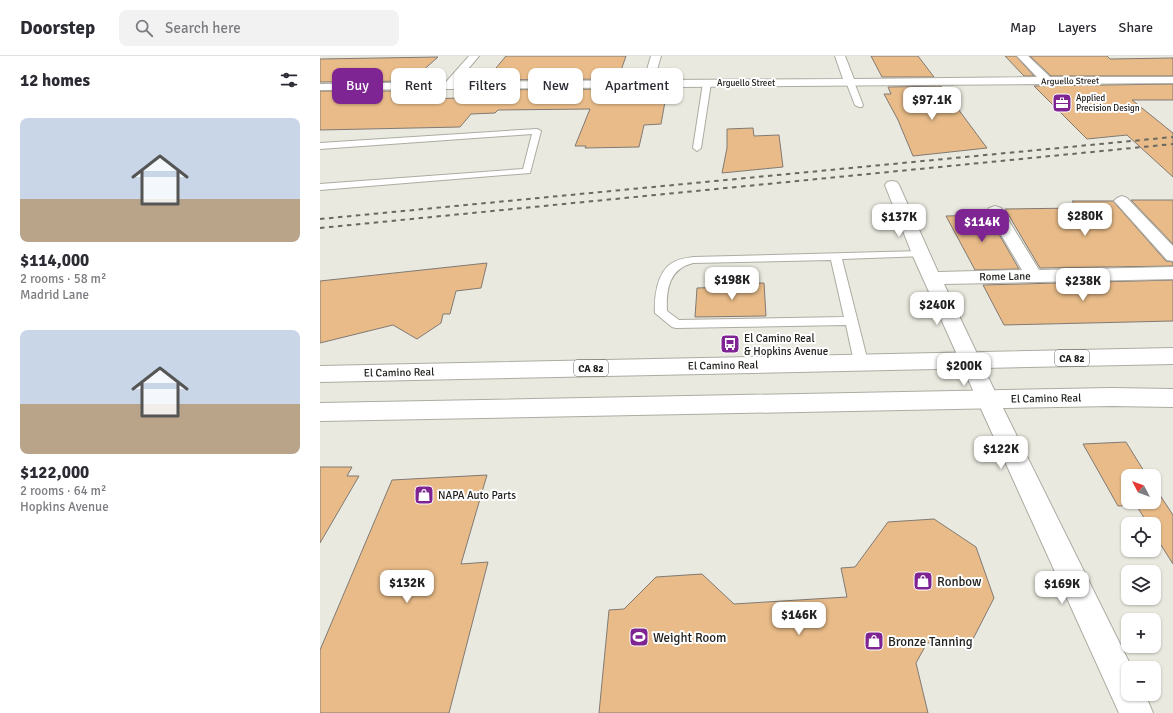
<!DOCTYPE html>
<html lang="en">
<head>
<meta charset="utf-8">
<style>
	body { margin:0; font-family:Signika,sans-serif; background:#f2f2f3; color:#2b2b33; height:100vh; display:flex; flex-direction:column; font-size:15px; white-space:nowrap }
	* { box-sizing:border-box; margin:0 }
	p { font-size:13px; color:#7c7c81 }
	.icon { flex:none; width:22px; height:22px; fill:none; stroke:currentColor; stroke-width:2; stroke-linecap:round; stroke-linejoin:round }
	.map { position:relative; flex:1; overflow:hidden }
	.details { display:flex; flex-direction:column; background:#fff; width:320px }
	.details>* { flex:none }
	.guide { position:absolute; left:12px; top:12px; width:380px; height:36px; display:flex; gap:8px }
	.needle { width:26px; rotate:311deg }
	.buttons { position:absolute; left:801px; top:413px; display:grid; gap:8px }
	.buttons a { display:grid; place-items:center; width:40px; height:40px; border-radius:8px; background:#fff; box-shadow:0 1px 3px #0004; font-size:20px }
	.price { position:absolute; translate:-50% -34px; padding:0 9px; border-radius:8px; background:#fff; color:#222; font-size:13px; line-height:26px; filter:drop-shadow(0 1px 2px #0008) }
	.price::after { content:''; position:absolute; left:50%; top:24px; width:12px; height:9px; margin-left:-6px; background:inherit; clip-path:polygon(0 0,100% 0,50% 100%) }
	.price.active { background:#7e2593; color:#fff }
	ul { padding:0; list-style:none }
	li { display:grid; align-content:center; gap:8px; height:212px; padding:0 20px }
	li span { display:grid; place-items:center; height:124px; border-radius:8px; color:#555 }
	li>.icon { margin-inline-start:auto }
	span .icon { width:72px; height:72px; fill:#fffc; stroke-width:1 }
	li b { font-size:17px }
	h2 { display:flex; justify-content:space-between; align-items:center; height:48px; padding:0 20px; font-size:17px }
	.pill { padding:0 14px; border-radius:8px; background:#fff; box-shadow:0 1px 3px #0004; font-size:14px; line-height:36px }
	.pill.active { background:#7e2593; color:#fff }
	header { display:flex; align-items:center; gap:24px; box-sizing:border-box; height:56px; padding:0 20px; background:#fff; border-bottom:1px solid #e1e1e2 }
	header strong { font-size:19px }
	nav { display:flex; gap:22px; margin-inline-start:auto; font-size:14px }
	.search { width:280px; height:36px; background:#f2f2f3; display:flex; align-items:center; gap:10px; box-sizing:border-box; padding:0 14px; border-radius:8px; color:#7c7c81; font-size:15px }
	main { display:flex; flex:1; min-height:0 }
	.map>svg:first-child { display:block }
	.building { fill:#e8bb88; stroke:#817a74 }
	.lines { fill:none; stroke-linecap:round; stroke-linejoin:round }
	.service-casing { stroke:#adaba2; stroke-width:2 }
	.minor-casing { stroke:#adaba2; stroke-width:2 }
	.tertiary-casing { stroke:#adaba2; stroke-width:2 }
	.primary-casing { stroke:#adaba2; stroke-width:2 }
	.service { fill:#fff; fill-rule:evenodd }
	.minor { fill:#fff; fill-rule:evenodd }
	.tertiary { fill:#fff; fill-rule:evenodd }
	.primary { fill:#fff; fill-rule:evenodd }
	.rail { stroke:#696862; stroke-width:2; stroke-dasharray:4.5 4.5; stroke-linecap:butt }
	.labels { text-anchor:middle; stroke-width:4; stroke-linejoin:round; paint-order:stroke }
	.far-street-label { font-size:9px; fill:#22211e; stroke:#fff }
	.far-poi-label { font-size:9px; fill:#22211e; stroke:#fff; text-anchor:start }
	.shield { fill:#fff; stroke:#646462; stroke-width:1 }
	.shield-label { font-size:10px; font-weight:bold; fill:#22211e }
	.street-label { font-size:11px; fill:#22211e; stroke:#fff }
	.poi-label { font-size:11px; fill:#22211e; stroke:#fff; text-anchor:start }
	.near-poi-label { font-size:13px; fill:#22211e; stroke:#fff; text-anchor:start }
</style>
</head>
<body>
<header>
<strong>Doorstep</strong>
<div class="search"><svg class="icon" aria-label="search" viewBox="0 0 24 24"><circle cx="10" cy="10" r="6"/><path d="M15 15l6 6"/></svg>Search here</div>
<nav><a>Map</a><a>Layers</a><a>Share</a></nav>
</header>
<main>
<section class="details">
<h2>12 homes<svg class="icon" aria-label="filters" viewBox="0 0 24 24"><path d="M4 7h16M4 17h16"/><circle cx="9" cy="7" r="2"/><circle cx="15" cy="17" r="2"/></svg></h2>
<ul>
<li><span style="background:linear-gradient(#c9d6e8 65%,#b9a48a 0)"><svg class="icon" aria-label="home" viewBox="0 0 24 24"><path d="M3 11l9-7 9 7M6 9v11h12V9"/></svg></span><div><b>$114,000</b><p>2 rooms · 58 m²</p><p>Madrid Lane</p></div></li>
<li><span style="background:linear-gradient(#c9d6e8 60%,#b9a48a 0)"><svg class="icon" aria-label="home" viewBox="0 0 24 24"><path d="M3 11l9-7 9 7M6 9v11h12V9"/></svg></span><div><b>$122,000</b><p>2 rooms · 64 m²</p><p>Hopkins Avenue</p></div></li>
</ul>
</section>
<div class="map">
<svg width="853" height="657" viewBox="0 0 853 657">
	<rect width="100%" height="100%" fill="#eae9df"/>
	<path class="building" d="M 186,0 L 306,0 L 298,23 L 166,24 Z
		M 551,0 L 598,0 L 614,21 L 562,21 Z
		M 685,0 L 696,0 L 714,20 L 704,20 Z
		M 710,0 L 787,0 L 790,3 L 853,2 L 853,20 L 731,20 Z
		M 118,1 L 91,25 L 0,26 L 0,3 Z
		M 853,28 L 853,44 L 812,44 L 853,77 L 853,121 L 807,79 L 767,83 L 714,30 Z
		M 621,30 L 667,92 L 593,100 L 578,64 L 564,38 L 571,38 L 568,31 Z
		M 294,33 L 292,40 L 346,40 L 341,68 L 324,69 L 319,91 L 265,92 L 266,90 L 255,90 L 270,53 L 178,54 L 175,57 L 151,58 L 140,71 L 0,74 L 0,35 L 80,35 L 71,43 L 152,42 L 158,34 Z
		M 433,72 L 434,80 L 459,79 L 463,111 L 402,117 L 407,92 L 407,73 Z
		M 811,144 L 853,144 L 853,188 Z
		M 752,145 L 793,145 L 846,205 L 853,206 L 853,210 L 720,212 L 685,153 L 758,152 Z
		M 668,159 L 699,213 L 655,214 L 626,160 Z
		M 167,207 L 161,232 L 136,235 L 130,258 L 123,258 L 121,267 L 97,283 L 73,269 L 0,287 L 0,225 Z
		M 853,224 L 853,265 L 684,269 L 663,229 Z
		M 444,227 L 446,260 L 375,261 L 377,232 L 407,231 L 407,228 Z
		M 806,386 L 827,420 L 808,420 L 808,446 L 834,446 L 834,430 L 853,459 L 853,508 L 834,478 L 834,468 L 828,468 L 816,449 L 798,450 L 763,388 Z
		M 0,411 L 32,411 L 27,420 L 39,420 L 0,487 Z
		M 167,419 L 141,508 L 168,506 L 129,657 L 0,657 L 0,594 L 72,424 Z
		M 614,463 L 656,491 L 674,542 L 653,583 L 607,587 L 596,607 L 608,657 L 279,657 L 289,554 L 304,553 L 336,521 L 382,518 L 414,548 L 527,541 L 521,512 L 535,511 L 568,466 Z"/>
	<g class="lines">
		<defs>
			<path id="service" d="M 530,24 L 534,26 L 543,49 L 542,51 L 539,51 L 535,49 L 526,26 Z
				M 387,25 L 391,27 L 381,92 L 377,95 L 373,92 L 383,27 Z
				M 217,73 L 221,75 L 210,117 L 0,134 L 0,128 L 203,113 L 212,78 L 0,93 L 0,87 Z
				M 601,195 L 605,196 L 606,198 L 605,200 L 522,203 L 548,306 L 546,310 L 541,311 L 536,310 L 534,306 L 526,269 L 356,272 L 352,271 L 335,257 C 334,242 337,216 352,207 C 358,203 366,202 373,201 ZM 511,204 L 524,261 L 359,264 L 347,255 C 346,233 349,213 373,207 Z"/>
			<path id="minor" d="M 149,0 L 159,0 L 137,26 L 324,24 L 331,0 L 341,0 L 334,24 L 523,23 L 515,0 L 525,0 L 534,23 L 717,21 L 697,0 L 708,0 L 730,21 L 853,21 L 853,27 L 732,28 L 728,29 L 724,28 L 0,34 L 0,28 L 126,26 Z
				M 572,125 L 577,126 L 579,129 L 618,216 L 702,214 L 667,155 L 669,152 L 675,150 L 681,152 L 719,214 L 853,211 L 853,223 L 624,228 L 679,344 L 676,350 L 668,353 L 660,350 L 592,198 L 565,129 L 567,126 Z
				M 802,140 L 807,142 L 853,190 L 853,205 L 847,204 L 797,148 L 794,145 L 797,142 Z"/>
			<path id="tertiary" d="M 668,335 L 676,338 L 679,344 L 812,612 L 808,612 L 808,638 L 825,638 L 833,657 L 799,657 L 657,344 L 660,338 Z"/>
			<path id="primary" d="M 853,292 L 853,308 L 0,326 L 0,310 Z
				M 792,332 L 853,333 L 853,351 L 792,350 L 0,365 L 0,347 Z"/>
		</defs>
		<use href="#service" class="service-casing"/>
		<use href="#minor" class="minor-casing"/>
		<use href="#tertiary" class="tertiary-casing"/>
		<use href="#primary" class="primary-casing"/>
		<use href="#service" class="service"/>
		<use href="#minor" class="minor"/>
		<use href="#tertiary" class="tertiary"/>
		<use href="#primary" class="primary"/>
		<path class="rail" d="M 0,163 L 853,81
			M 0,172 L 853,88"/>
	</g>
	<defs>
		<symbol id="office-square" viewBox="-11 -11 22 22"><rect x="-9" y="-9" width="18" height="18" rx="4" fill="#7e2593" stroke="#fff"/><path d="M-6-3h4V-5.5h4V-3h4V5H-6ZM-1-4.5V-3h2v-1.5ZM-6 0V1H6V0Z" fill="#fff"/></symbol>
		<symbol id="bus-square" viewBox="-11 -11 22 22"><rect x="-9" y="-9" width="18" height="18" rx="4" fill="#7e2593" stroke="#fff"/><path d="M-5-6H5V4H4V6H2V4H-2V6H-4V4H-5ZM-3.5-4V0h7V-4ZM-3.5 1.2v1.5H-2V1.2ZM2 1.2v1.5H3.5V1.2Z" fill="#fff"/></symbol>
		<symbol id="shop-square" viewBox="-11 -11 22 22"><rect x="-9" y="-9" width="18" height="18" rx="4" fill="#7e2593" stroke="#fff"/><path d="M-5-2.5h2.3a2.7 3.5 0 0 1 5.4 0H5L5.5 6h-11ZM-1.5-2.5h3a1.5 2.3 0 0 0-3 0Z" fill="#fff"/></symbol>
		<symbol id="stadium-square" viewBox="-11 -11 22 22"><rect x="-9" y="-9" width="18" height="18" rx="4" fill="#7e2593" stroke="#fff"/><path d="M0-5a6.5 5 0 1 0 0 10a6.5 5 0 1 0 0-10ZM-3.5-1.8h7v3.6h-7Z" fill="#fff"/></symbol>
	</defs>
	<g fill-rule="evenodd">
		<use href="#office-square" x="731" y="36" width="22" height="22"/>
		<use href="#bus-square" x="399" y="277" width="22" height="22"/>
		<use href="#shop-square" x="93" y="428" width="22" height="22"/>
		<use href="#shop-square" x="592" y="514" width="22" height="22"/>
		<use href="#stadium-square" x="308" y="570" width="22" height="22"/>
		<use href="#shop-square" x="543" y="574" width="22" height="22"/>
	</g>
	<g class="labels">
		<g class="far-street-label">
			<text transform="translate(750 25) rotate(-1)" y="3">Arguello Street</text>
			<text x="426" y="30">Arguello Street</text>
		</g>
		<g class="far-poi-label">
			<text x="756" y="45">Applied<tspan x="756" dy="10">Precision Design</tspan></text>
		</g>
		<g class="shield">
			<rect x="735" y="294" width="34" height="16" rx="3"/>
			<rect x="254" y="304" width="34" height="16" rx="3"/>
		</g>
		<g class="shield-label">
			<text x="752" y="306">CA 82</text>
			<text x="271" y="316">CA 82</text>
		</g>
		<g class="street-label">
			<text transform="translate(685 220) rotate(-1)" y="4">Rome Lane</text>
			<text transform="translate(403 309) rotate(-1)" y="4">El Camino Real</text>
			<text transform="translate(79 316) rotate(-1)" y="4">El Camino Real</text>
			<text transform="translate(726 342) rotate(-1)" y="4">El Camino Real</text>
		</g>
		<g class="poi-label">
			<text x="424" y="286">El Camino Real<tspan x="424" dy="13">&amp; Hopkins Avenue</tspan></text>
			<text x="118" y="443">NAPA Auto Parts</text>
		</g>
		<g class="near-poi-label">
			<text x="617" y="530">Ronbow</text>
			<text x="333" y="586">Weight Room</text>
			<text x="568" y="590">Bronze Tanning</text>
		</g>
	</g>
</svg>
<div class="buttons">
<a><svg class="needle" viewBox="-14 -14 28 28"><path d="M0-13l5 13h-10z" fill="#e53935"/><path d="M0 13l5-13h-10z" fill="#7c7c81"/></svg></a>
<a><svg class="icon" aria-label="locate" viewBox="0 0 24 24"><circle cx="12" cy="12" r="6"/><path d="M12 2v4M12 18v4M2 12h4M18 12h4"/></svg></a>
<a><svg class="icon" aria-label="layers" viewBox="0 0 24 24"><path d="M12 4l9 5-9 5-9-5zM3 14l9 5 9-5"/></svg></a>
<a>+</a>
<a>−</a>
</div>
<b class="price" style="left:612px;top:65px">$97.1K</b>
<b class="price" style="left:765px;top:181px">$280K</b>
<b class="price" style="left:579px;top:182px">$137K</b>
<b class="price active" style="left:662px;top:187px">$114K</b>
<b class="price" style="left:412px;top:245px">$198K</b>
<b class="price" style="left:763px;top:246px">$238K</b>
<b class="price" style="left:617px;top:270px">$240K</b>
<b class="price" style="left:644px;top:331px">$200K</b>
<b class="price" style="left:681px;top:414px">$122K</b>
<b class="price" style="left:87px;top:548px">$132K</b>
<b class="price" style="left:742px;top:549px">$169K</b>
<b class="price" style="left:479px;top:580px">$146K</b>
<div class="guide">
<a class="pill active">Buy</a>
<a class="pill">Rent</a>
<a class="pill">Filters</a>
<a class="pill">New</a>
<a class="pill">Apartment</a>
</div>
</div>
</main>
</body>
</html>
